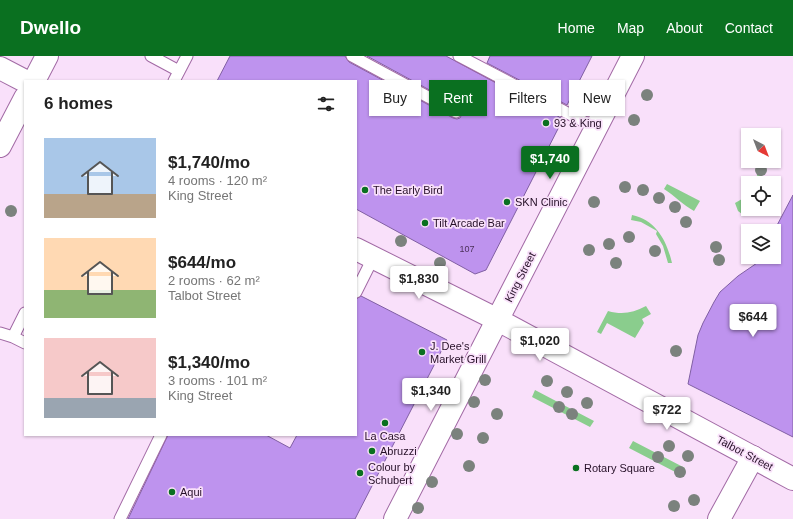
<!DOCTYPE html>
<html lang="en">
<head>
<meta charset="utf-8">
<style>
	body { margin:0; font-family:Helvetica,sans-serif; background:#f6f6f6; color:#222; height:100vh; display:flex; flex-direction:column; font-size:15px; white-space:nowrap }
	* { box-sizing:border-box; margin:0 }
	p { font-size:13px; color:#767676 }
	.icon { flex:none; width:22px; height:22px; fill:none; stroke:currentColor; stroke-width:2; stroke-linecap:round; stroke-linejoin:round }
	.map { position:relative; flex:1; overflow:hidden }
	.side { position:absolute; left:24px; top:24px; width:333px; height:356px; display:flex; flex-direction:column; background:#fff; border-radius:0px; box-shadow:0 1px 3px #0004 }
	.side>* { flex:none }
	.top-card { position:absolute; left:369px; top:24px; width:364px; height:36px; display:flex; gap:8px }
	.needle { width:26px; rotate:138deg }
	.fabs { position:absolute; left:741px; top:72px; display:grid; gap:8px }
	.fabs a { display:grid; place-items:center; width:40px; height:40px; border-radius:0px; background:#fff; box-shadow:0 1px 3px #0004; font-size:20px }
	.price { position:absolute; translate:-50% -34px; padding:0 9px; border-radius:4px; background:#fff; color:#222; font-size:13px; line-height:26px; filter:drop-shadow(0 1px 2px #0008) }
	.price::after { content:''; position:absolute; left:50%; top:24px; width:12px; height:9px; margin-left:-6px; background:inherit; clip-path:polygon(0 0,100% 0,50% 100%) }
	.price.selected { background:#0a7020; color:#fff }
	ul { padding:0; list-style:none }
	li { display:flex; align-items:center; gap:12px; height:100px; padding:0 20px }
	li span { display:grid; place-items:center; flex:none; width:112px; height:80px; border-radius:0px; color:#555 }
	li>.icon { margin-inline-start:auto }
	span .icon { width:48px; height:48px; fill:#fffc; stroke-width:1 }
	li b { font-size:17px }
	h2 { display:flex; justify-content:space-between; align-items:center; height:48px; padding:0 20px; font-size:17px }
	.pill { padding:0 14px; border-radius:0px; background:#fff; box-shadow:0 1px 3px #0004; font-size:14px; line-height:36px }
	.pill.selected { background:#0a7020; color:#fff }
	header { display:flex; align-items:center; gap:24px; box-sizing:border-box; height:56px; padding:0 20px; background:#0a7020; color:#fff }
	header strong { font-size:19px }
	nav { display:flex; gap:22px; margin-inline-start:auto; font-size:14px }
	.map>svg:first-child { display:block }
	.green { fill:#8acd8d }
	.building { fill:#be93ee; stroke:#805fa3 }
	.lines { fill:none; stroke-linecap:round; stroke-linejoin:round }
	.service-casing { stroke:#a26aa5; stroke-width:13 }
	.minor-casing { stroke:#a26aa5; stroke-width:24 }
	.tertiary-casing { stroke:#a26aa5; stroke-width:24 }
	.secondary-casing { stroke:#a26aa5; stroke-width:24 }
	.service { stroke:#fff; stroke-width:11 }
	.minor { stroke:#fff; stroke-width:22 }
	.tertiary { stroke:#fff; stroke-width:22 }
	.secondary { stroke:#fff; stroke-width:22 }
	.tree { fill:#7b827d }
	.poi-dot { fill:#0a7020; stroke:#f9e0fa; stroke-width:1.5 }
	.labels { text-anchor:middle; stroke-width:3.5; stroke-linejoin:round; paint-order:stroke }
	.number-label { font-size:9px; fill:#4c315a }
	.poi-label { font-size:11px; fill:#261028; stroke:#f9e0fa; text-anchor:start }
	.street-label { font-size:11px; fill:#261028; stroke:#f9e0fa }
</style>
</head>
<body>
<header>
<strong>Dwello</strong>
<nav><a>Home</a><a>Map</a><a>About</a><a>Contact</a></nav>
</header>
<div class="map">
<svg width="793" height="463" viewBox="0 0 793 463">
	<rect width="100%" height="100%" fill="#f9e0fa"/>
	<path class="green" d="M 765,105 L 769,105 L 758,127 L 753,127 Z
		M 667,128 L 700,145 L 694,155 C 683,149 675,140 664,133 Z
		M 748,135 L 748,147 L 742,158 L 738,155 L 735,147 L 742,143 Z
		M 632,159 C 656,164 667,185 672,207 L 668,207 L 663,190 L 656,178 L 657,175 L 641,166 L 631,164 Z
		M 646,250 L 651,258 L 642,263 L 644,267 L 635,282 L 607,267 L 601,278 L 597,276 L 608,255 C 622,259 633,257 646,250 Z
		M 535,334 L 594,365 L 590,371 L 532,341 Z
		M 633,385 L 685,412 L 681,419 L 629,392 Z"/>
	<path class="building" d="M 230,0 L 345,0 L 349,6 L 453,62 L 457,63 L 460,62 L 463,56 L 462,53 L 459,50 L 367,0 L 446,0 L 563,63 L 486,214 L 475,218 L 356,153 L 356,25 L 217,25 Z
		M 490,0 L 592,0 L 567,49 L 487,7 Z
		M 793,139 L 793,381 L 688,328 L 698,279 L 703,267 L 714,246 L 720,236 L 738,220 L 757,207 L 760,201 L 774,201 L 774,175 Z
		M 361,240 L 447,284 L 355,463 L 128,463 L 168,379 L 266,379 L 290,392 L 297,379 L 356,379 L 356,243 Z"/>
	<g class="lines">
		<defs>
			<path id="service" d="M 151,0 L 179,15
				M 352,0 L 456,56
				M 459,0 L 596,72
				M 174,25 L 187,0
				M 356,236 L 373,202
				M 0,277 L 13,281 L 25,287
				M 13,281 L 25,257
				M 120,463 L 161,379"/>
			<path id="minor" d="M 0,12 L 25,25
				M 719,463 L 753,401"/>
			<path id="tertiary" d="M 356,193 L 498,264 L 793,423"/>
			<path id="secondary" d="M 34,25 L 47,0
				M 0,90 L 25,42
				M 395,463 L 633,0"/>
		</defs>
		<use href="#service" class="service-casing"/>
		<use href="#minor" class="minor-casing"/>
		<use href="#tertiary" class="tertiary-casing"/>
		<use href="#secondary" class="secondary-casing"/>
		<use href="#service" class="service"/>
		<use href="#minor" class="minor"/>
		<use href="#tertiary" class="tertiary"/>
		<use href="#secondary" class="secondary"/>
	</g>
	<g class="tree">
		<circle cx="647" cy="39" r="6"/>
		<circle cx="634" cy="64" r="6"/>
		<circle cx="761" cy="114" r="6"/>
		<circle cx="625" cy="131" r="6"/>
		<circle cx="643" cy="134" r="6"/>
		<circle cx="659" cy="142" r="6"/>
		<circle cx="594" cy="146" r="6"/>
		<circle cx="675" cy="151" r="6"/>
		<circle cx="11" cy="155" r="6"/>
		<circle cx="686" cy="166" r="6"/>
		<circle cx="629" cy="181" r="6"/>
		<circle cx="401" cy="185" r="6"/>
		<circle cx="609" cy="188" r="6"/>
		<circle cx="716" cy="191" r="6"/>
		<circle cx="589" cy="194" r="6"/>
		<circle cx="655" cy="195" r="6"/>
		<circle cx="719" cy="204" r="6"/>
		<circle cx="440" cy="207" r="6"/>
		<circle cx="616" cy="207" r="6"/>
		<circle cx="676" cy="295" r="6"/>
		<circle cx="485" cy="324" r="6"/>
		<circle cx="547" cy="325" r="6"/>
		<circle cx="567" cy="336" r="6"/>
		<circle cx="474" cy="346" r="6"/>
		<circle cx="587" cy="347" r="6"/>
		<circle cx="559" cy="351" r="6"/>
		<circle cx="497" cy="358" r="6"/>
		<circle cx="572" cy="358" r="6"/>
		<circle cx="457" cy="378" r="6"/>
		<circle cx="483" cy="382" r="6"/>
		<circle cx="669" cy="390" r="6"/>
		<circle cx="688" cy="400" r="6"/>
		<circle cx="658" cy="401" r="6"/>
		<circle cx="469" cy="410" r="6"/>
		<circle cx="680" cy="416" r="6"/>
		<circle cx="432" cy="426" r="6"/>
		<circle cx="694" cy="444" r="6"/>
		<circle cx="674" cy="450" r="6"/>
		<circle cx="418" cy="452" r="6"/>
	</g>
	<g class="poi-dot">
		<circle cx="546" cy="67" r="4"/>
		<circle cx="365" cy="134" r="4"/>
		<circle cx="507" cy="146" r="4"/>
		<circle cx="425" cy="167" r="4"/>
		<circle cx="422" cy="296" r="4"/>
		<circle cx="385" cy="367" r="4"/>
		<circle cx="372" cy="395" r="4"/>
		<circle cx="576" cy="412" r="4"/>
		<circle cx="360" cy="417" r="4"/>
		<circle cx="172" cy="436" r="4"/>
	</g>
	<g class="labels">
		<g class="number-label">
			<text x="467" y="196">107</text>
		</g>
		<g class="poi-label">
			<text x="554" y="71">93 &amp; King</text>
			<text x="373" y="138">The Early Bird</text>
			<text x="515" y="150">SKN Clinic</text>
			<text x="433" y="171">Tilt Arcade Bar</text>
			<text x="430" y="294">J. Dee's<tspan x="430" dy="13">Market Grill</tspan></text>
			<text x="385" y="384" text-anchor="middle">La Casa</text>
			<text x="380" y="399">Abruzzi</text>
			<text x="368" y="415">Colour by<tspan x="368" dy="13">Schubert</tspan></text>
			<text x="584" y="416">Rotary Square</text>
			<text x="180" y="440">Aqui</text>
		</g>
		<g class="street-label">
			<text transform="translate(520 221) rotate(-63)" y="4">King Street</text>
			<text transform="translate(745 397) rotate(28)" y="4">Talbot Street</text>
		</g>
	</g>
</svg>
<div class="fabs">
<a><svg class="needle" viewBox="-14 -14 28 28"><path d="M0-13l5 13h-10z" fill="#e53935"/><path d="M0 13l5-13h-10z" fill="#767676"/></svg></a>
<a><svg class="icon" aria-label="locate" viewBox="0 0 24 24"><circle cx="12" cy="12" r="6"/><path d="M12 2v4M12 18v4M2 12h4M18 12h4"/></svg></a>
<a><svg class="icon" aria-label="layers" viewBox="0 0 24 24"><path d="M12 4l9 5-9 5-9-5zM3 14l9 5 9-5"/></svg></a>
</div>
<b class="price selected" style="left:550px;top:124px">$1,740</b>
<b class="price" style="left:419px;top:244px">$1,830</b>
<b class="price" style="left:753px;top:282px">$644</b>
<b class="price" style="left:540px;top:306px">$1,020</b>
<b class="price" style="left:431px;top:356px">$1,340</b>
<b class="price" style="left:667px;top:375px">$722</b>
<div class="top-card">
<a class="pill">Buy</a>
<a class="pill selected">Rent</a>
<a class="pill">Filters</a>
<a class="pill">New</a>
</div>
<section class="side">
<h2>6 homes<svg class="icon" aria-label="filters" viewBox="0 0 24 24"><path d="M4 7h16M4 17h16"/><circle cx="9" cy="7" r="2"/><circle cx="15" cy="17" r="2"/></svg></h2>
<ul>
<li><span style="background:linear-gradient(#a9c7e8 70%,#b9a48a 0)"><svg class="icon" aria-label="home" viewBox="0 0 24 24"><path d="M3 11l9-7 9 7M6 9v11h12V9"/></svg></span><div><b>$1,740/mo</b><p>4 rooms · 120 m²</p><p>King Street</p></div></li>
<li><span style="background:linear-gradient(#ffd9b3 65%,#8fb573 0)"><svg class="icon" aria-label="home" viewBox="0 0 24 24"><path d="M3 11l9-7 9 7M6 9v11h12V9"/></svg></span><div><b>$644/mo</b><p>2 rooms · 62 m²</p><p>Talbot Street</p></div></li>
<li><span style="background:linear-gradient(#f6c9c9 75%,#9aa5b1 0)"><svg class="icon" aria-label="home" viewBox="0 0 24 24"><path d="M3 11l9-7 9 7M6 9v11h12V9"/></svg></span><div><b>$1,340/mo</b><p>3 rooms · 101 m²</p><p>King Street</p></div></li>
</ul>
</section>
</div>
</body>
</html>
